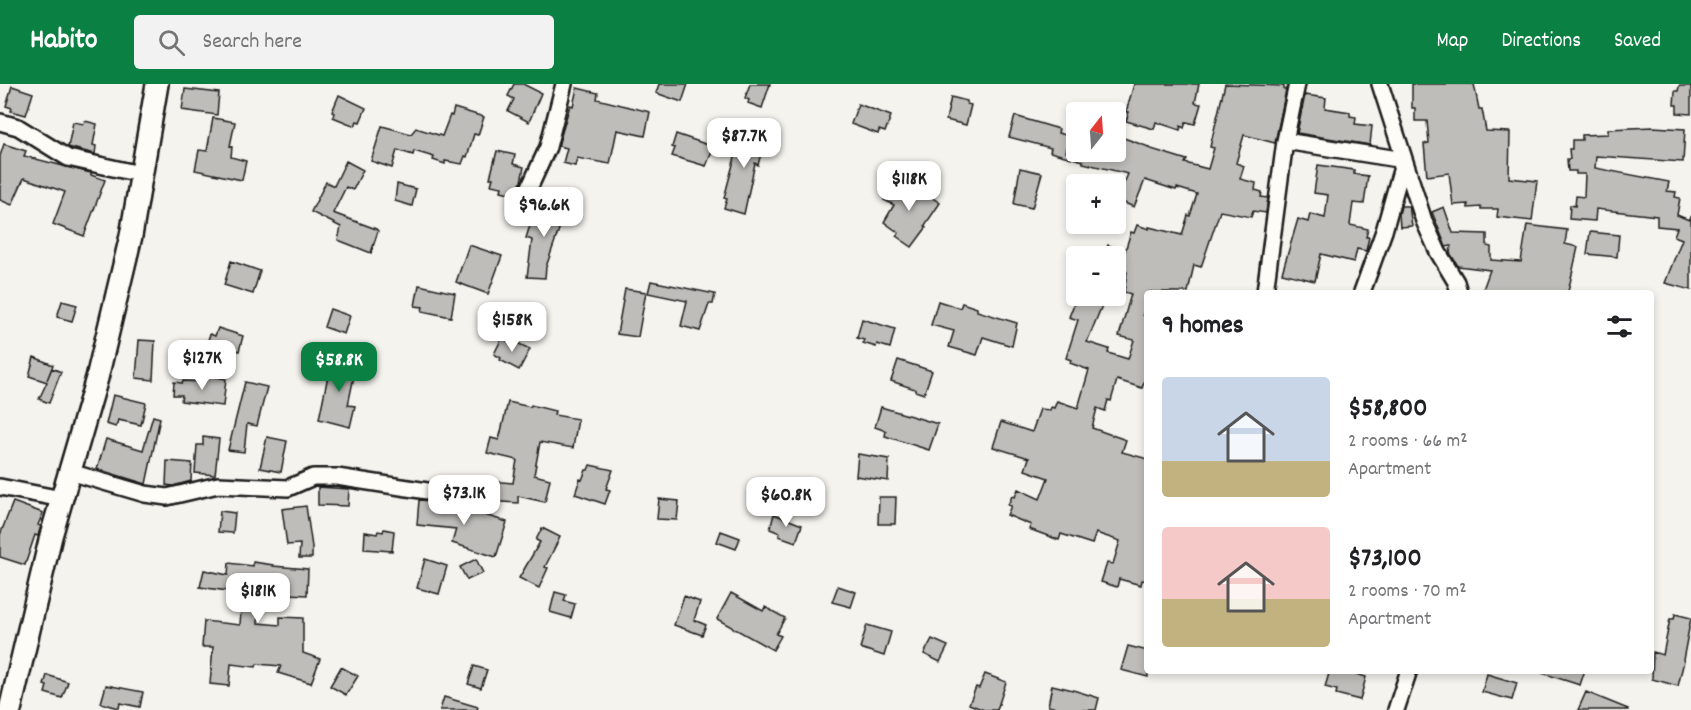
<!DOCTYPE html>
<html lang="en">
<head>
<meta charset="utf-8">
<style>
	body { margin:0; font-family:Dekko,sans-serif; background:#f2f2f2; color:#202124; height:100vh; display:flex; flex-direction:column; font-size:22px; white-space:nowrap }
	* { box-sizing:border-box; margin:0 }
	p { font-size:20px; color:#757577 }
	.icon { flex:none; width:33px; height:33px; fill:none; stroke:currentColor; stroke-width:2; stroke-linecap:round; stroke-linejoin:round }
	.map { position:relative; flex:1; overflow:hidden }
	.drawer { position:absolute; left:1144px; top:206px; width:510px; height:384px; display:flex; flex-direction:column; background:#fff; border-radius:6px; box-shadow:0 3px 9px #0003 }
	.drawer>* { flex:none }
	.needle { width:39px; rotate:17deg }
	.fabs { position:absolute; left:1066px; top:18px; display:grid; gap:12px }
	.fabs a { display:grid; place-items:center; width:60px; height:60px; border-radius:6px; background:#fff; box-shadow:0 3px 9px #0003; font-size:30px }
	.price { position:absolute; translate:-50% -51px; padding:0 14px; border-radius:12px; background:#fff; color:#222; font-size:20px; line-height:39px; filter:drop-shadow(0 2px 3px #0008) }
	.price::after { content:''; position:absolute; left:50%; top:36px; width:18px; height:14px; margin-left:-9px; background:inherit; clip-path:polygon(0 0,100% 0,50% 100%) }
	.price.selected { background:#0b8043; color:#fff }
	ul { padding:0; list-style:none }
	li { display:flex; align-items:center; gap:18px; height:150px; padding:0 18px }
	li span { display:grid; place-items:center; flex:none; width:168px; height:120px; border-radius:6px; color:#555 }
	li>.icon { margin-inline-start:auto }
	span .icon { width:72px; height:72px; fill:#fffc; stroke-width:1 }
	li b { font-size:26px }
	h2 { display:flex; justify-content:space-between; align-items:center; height:72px; padding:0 18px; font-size:26px }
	header { display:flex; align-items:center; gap:36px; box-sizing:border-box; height:84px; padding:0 30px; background:#0b8043; color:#fff }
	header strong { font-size:28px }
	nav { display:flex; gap:33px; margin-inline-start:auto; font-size:21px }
	.search { width:420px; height:54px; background:#f2f2f2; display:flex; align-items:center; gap:15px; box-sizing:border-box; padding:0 21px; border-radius:6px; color:#757577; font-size:22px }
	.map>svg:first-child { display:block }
	.building { fill:#bebdba; stroke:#1c1c1c; stroke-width:1.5 }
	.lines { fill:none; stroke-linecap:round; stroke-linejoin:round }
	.street-casing { stroke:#1c1c1c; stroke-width:20 }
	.secondary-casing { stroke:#1c1c1c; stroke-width:26 }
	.street { stroke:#fdfcf7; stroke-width:15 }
	.secondary { stroke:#fdfcf7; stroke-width:21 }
</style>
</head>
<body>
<header>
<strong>Habito</strong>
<div class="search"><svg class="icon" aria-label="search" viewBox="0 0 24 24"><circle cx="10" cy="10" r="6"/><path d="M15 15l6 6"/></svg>Search here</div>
<nav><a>Map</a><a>Directions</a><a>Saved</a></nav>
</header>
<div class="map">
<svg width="1691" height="626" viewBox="0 0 1691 626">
	<rect width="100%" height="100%" fill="#f4f3ee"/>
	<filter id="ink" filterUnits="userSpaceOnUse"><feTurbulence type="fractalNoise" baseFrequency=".0167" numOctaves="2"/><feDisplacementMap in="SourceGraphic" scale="12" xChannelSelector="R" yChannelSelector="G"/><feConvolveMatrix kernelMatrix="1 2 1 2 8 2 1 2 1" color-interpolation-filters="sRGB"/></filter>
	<g filter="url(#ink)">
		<path class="building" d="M 514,0 L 523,0 L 541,9 L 529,38 L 508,27 L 514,15 L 508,12 Z
			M 659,0 L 688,0 L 682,18 L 656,9 Z
			M 750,0 L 770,0 L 762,24 L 748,19 L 749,16 L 745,14 Z
			M 1134,0 L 1199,0 L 1195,19 L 1201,20 L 1195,40 L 1186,38 L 1184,44 L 1181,42 L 1180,46 L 1156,38 L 1154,45 L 1126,37 L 1129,28 L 1126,28 Z
			M 1225,0 L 1284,2 L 1284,6 L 1286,6 L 1275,59 L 1244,51 L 1236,79 L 1244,82 L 1240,95 L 1256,99 L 1255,106 L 1262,108 L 1261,113 L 1268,114 L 1266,129 L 1253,127 L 1251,133 L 1220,127 L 1201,183 L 1194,181 L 1188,208 L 1148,208 L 1143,231 L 1148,232 L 1148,297 L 1145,296 L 1142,304 L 1117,296 L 1111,317 L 1108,316 L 1105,327 L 1097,324 L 1092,344 L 1126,356 L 1122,368 L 1148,375 L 1148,497 L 1142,496 L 1141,501 L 1119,495 L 1117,503 L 1101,498 L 1107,479 L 1113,480 L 1120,457 L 1096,449 L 1092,460 L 1061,450 L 1059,456 L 1029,445 L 1031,441 L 1007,431 L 1011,422 L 1008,421 L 1012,412 L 1015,413 L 1018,405 L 1040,415 L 1048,394 L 1025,386 L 1029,374 L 993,363 L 1001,338 L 1032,348 L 1040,325 L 1050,326 L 1051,323 L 1054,324 L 1057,317 L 1078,324 L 1089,286 L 1070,279 L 1071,276 L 1066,274 L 1078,236 L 1069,233 L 1077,212 L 1084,212 L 1103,219 L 1087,258 L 1109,265 L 1108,269 L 1128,275 L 1134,256 L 1119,252 L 1131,210 L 1124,208 L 1127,188 L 1116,185 L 1116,172 L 1104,172 L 1108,161 L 1125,167 L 1131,148 L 1134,149 L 1137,141 L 1149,145 L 1149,143 L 1182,151 L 1188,131 L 1190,132 L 1197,110 L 1177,104 L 1176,106 L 1145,96 L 1134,123 L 1117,116 L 1128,90 L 1083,79 L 1083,77 L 1050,68 L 1051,64 L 1009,53 L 1015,32 L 1059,45 L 1058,49 L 1070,52 L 1066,68 L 1116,68 L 1116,54 L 1120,55 L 1121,53 L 1149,63 L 1148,64 L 1187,76 L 1185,79 L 1208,85 L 1214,64 L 1210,63 Z
			M 1412,0 L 1474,0 L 1479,25 L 1482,25 L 1486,47 L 1510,48 L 1509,94 L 1537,97 L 1532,137 L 1497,133 L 1498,125 L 1481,125 L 1481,123 L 1468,124 L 1468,120 L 1453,121 L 1449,89 L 1427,92 L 1424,60 L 1429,59 L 1427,37 L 1415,37 L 1415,24 L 1412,24 Z
			M 12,2 L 33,9 L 26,31 L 11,27 L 12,24 L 6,22 Z
			M 1679,2 L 1691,2 L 1691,30 L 1677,29 L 1677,21 L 1674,21 L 1675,7 L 1678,7 Z
			M 577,4 L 598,9 L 597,15 L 650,28 L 645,52 L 617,46 L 610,80 L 577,74 L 575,82 L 563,79 L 567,64 L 558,62 L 570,21 L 573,22 Z
			M 185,5 L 219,9 L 217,31 L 182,26 Z
			M 339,11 L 366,24 L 360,38 L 357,37 L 355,42 L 333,33 L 334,29 L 332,28 Z
			M 1305,11 L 1326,14 L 1325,24 L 1350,28 L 1350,32 L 1356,33 L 1355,40 L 1372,42 L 1370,61 L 1297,49 Z
			M 951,13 L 967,17 L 967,20 L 971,21 L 966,41 L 946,36 Z
			M 858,20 L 891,32 L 885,48 L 879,46 L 878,50 L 851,40 Z
			M 454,24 L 484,33 L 478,51 L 474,50 L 467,73 L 465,72 L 462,80 L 445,77 L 445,80 L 433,76 L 434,73 L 414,67 L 413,71 L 397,66 L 392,84 L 371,77 L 382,42 L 411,50 L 416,44 L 442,52 L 450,31 L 452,32 Z
			M 213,34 L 235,38 L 230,62 L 232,63 L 231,73 L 246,77 L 242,96 L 195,86 L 199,66 L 207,67 Z
			M 85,37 L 97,40 L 93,61 L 96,62 L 95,70 L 68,63 L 73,38 L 84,40 Z
			M 743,43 L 766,50 L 758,81 L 755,79 L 744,130 L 724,124 L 727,115 L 724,114 Z
			M 1653,43 L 1685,45 L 1683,78 L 1596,72 L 1595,84 L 1669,98 L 1667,107 L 1676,108 L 1675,113 L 1680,114 L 1677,131 L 1689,136 L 1691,133 L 1691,206 L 1665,199 L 1682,155 L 1674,152 L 1677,144 L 1657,142 L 1657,132 L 1596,125 L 1595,137 L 1569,135 L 1570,121 L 1575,122 L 1576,112 L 1584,113 L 1585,90 L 1576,90 L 1576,87 L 1568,87 L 1567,75 L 1570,75 L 1569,65 L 1572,65 L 1572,56 L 1582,56 L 1582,51 L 1608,50 L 1608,45 Z
			M 676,50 L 714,63 L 706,82 L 672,72 L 675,64 L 672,63 Z
			M 4,60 L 26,67 L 24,72 L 91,89 L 91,91 L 105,96 L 84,152 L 53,140 L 65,108 L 24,94 L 12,121 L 0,116 L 0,72 Z
			M 497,67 L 515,71 L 513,80 L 524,83 L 521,98 L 518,106 L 514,105 L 513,110 L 501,107 L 502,103 L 491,101 L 493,94 L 490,94 Z
			M 346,77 L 363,86 L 353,106 L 346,103 L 333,129 L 376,145 L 378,147 L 371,169 L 338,156 L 341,143 L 311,128 L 326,98 L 334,102 Z
			M 1318,81 L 1354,86 L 1354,90 L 1368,92 L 1364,120 L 1353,119 L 1350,141 L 1368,145 L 1366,153 L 1369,153 L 1366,167 L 1357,165 L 1354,178 L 1321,170 L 1315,197 L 1282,189 L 1298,135 L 1308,138 L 1310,130 L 1325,134 L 1328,111 L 1314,109 Z
			M 1020,84 L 1042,89 L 1032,124 L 1014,120 Z
			M 893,99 L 906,105 L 909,101 L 917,107 L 919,105 L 940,119 L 925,141 L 926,144 L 912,163 L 896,152 L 899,149 L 884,138 L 894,121 L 884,116 Z
			M 397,100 L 416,105 L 412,122 L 395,117 Z
			M 543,117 L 566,125 L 546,183 L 545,194 L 527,193 L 532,156 L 526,154 L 532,135 L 535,136 Z
			M 1401,122 L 1409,122 L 1412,142 L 1400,143 L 1399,130 Z
			M 1444,123 L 1453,149 L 1487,150 L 1487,162 L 1491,163 L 1491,176 L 1521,178 L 1527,141 L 1567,146 L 1565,160 L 1578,163 L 1568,208 L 1482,208 L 1490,186 L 1458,182 L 1450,169 L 1451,162 L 1446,163 L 1432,128 Z
			M 1590,148 L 1619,151 L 1617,173 L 1587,170 Z
			M 469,161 L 502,172 L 488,210 L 456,198 Z
			M 231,177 L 260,187 L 253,210 L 224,201 Z
			M 651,197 L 715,210 L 713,220 L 709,220 L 700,247 L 681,242 L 687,217 L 648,209 Z
			M 419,201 L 455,209 L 451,233 L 422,227 L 423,223 L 415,222 Z
			M 625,205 L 646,208 L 638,253 L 617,250 Z
			M 62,217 L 77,221 L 72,237 L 57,233 Z
			M 938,217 L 960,224 L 962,219 L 977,224 L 977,227 L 1017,239 L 1012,262 L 983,253 L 977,271 L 949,263 L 954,247 L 931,241 Z
			M 330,225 L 350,232 L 344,250 L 324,243 Z
			M 862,235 L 895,245 L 890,264 L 877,260 L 876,263 L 863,259 L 864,256 L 857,254 Z
			M 218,244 L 243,252 L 239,267 L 224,263 L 223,267 L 206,262 L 210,250 L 215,252 Z
			M 502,254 L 510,258 L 511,256 L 530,265 L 519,286 L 500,276 L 501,274 L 494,270 Z
			M 139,256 L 155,257 L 153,296 L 136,294 Z
			M 332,272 L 357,278 L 348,321 L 355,322 L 350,343 L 319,335 Z
			M 34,273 L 53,281 L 47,296 L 52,284 L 61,288 L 49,319 L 39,315 L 47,298 L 29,292 Z
			M 898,276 L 932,287 L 924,310 L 915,307 L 915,305 L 891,297 Z
			M 208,291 L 226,295 L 223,322 L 181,317 L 182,311 L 173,311 L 174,298 L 182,299 L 183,297 L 205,298 Z
			M 245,298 L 267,303 L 257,342 L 247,340 L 244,368 L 228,366 Z
			M 113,311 L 146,319 L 141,341 L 118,336 L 116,343 L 106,340 Z
			M 508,318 L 530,323 L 531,321 L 555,327 L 554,331 L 578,335 L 573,364 L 540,358 L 534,391 L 550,395 L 545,418 L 518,412 L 518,419 L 488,417 L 490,397 L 513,399 L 517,376 L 487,369 L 491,354 L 499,356 Z
			M 881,323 L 938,340 L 929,366 L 885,352 L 886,347 L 875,343 Z
			M 153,332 L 160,334 L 146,400 L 97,385 L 106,355 L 143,366 Z
			M 203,353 L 219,355 L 215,391 L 195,389 L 197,361 L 203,361 Z
			M 267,353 L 287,357 L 281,388 L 260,384 Z
			M 858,370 L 889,375 L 888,397 L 856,392 Z
			M 167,377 L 192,379 L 191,397 L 173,402 L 166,401 Z
			M 590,381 L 613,386 L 606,405 L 610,406 L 605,420 L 575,410 L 580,395 L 582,396 L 586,386 L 588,386 Z
			M 318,403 L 349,405 L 348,422 L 318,421 Z
			M 879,413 L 896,413 L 895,440 L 878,440 Z
			M 659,415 L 679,417 L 677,436 L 657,435 Z
			M 419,416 L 444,418 L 507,438 L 496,473 L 452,459 L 456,445 L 417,441 Z
			M 13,418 L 43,429 L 38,441 L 41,442 L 38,452 L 35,451 L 25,481 L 0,473 L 0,451 Z
			M 306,422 L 312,463 L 312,474 L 299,474 L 300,460 L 287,461 L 282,425 Z
			M 220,427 L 235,429 L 233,449 L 218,448 Z
			M 774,430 L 802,441 L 796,458 L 779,452 L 780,449 L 770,445 Z
			M 542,444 L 560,453 L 545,483 L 548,484 L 539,504 L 519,494 L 540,458 L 536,456 Z
			M 384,445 L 394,447 L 392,467 L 364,465 L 365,448 L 377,450 L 378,447 L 383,448 Z
			M 721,447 L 740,454 L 736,465 L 717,458 Z
			M 425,475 L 447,482 L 439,510 L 417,504 Z
			M 476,475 L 483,489 L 467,496 L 460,483 Z
			M 253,478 L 273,481 L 273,482 L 308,485 L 307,511 L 270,509 L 269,513 L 259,512 L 258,539 L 280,541 L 280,533 L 303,534 L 303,569 L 320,575 L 311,599 L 278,589 L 281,582 L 257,580 L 256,583 L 231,580 L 229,602 L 210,600 L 213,563 L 202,563 L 204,537 L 240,541 L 242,509 L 200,503 L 204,486 L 228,491 L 229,479 L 253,482 Z
			M 838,502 L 856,508 L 851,523 L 832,518 Z
			M 555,508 L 566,511 L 564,517 L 575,520 L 571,534 L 550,528 Z
			M 731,509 L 763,527 L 765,523 L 785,534 L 776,550 L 781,552 L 773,566 L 717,535 Z
			M 684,512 L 700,518 L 694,536 L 706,541 L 702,551 L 674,541 Z
			M 1675,530 L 1691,534 L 1683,576 L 1684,577 L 1678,602 L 1652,595 L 1653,568 L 1663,571 L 1670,535 L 1674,535 Z
			M 867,541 L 891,548 L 884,572 L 860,564 Z
			M 932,555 L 948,562 L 940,578 L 924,570 Z
			M 1128,562 L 1148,567 L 1148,593 L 1121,586 Z
			M 474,582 L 487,586 L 481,604 L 468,600 Z
			M 341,583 L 358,592 L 346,611 L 330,602 Z
			M 1330,586 L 1354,586 L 1353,589 L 1366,593 L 1360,616 L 1336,610 L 1337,606 L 1325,603 Z
			M 1542,586 L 1585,586 L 1580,601 L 1542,589 Z
			M 985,590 L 1006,598 L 997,626 L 984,626 L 969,620 L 976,603 L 979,604 Z
			M 1487,590 L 1517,599 L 1512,616 L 1482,608 Z
			M 47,591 L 68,598 L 62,614 L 45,609 L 47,602 L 44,601 Z
			M 106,601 L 143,608 L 140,623 L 120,619 L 119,624 L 101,619 Z
			M 1052,601 L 1073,606 L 1099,614 L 1096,626 L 1068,626 L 1048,622 Z
			M 1586,608 L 1628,625 L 1628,626 L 1578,626 Z
			M 444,613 L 478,623 L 477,626 L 440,626 Z"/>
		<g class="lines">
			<defs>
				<path id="street" d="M 1380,0 L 1424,137 L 1438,168 L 1456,198 L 1459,208
					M 0,38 L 18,43 L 68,74 L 140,90
					M 1285,57 L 1404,76 L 1384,147 L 1362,208
					M 521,122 L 548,63 L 564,0
					M 1265,208 L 1285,57 L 1297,0
					M 70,388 L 145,410 L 167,413 L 218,401 L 288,404 L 313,393 L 337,393 L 440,409
					M 0,403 L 62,415
					M 1396,626 L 1409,586"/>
				<path id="secondary" d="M 10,626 L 51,452 L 97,294 L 131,152 L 157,0"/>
			</defs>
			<use href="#street" class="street-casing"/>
			<use href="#secondary" class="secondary-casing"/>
			<use href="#street" class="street"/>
			<use href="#secondary" class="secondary"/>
		</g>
	</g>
</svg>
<div class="fabs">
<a><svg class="needle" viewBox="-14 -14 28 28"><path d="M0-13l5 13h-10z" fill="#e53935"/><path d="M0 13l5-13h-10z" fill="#757577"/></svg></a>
<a>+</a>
<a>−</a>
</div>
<b class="price" style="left:744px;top:85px">$87.7K</b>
<b class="price" style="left:909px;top:128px">$118K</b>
<b class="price" style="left:544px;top:154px">$96.6K</b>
<b class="price" style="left:512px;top:269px">$158K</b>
<b class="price" style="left:202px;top:307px">$127K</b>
<b class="price selected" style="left:339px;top:309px">$58.8K</b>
<b class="price" style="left:464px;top:442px">$73.1K</b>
<b class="price" style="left:786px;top:444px">$60.8K</b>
<b class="price" style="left:258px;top:540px">$181K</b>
<section class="drawer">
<h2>9 homes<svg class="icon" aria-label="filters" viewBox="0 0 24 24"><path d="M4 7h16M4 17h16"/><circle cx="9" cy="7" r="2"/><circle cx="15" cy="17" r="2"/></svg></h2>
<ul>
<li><span style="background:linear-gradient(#c9d6e8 70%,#c2b280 0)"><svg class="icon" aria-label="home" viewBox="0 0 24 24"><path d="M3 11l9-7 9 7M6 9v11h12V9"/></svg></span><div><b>$58,800</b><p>2 rooms · 66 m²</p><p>Apartment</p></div></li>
<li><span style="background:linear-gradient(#f6c9c9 60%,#c2b280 0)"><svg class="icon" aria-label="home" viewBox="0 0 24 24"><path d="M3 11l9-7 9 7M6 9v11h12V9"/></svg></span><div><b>$73,100</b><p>2 rooms · 70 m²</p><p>Apartment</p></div></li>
</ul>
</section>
</div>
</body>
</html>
